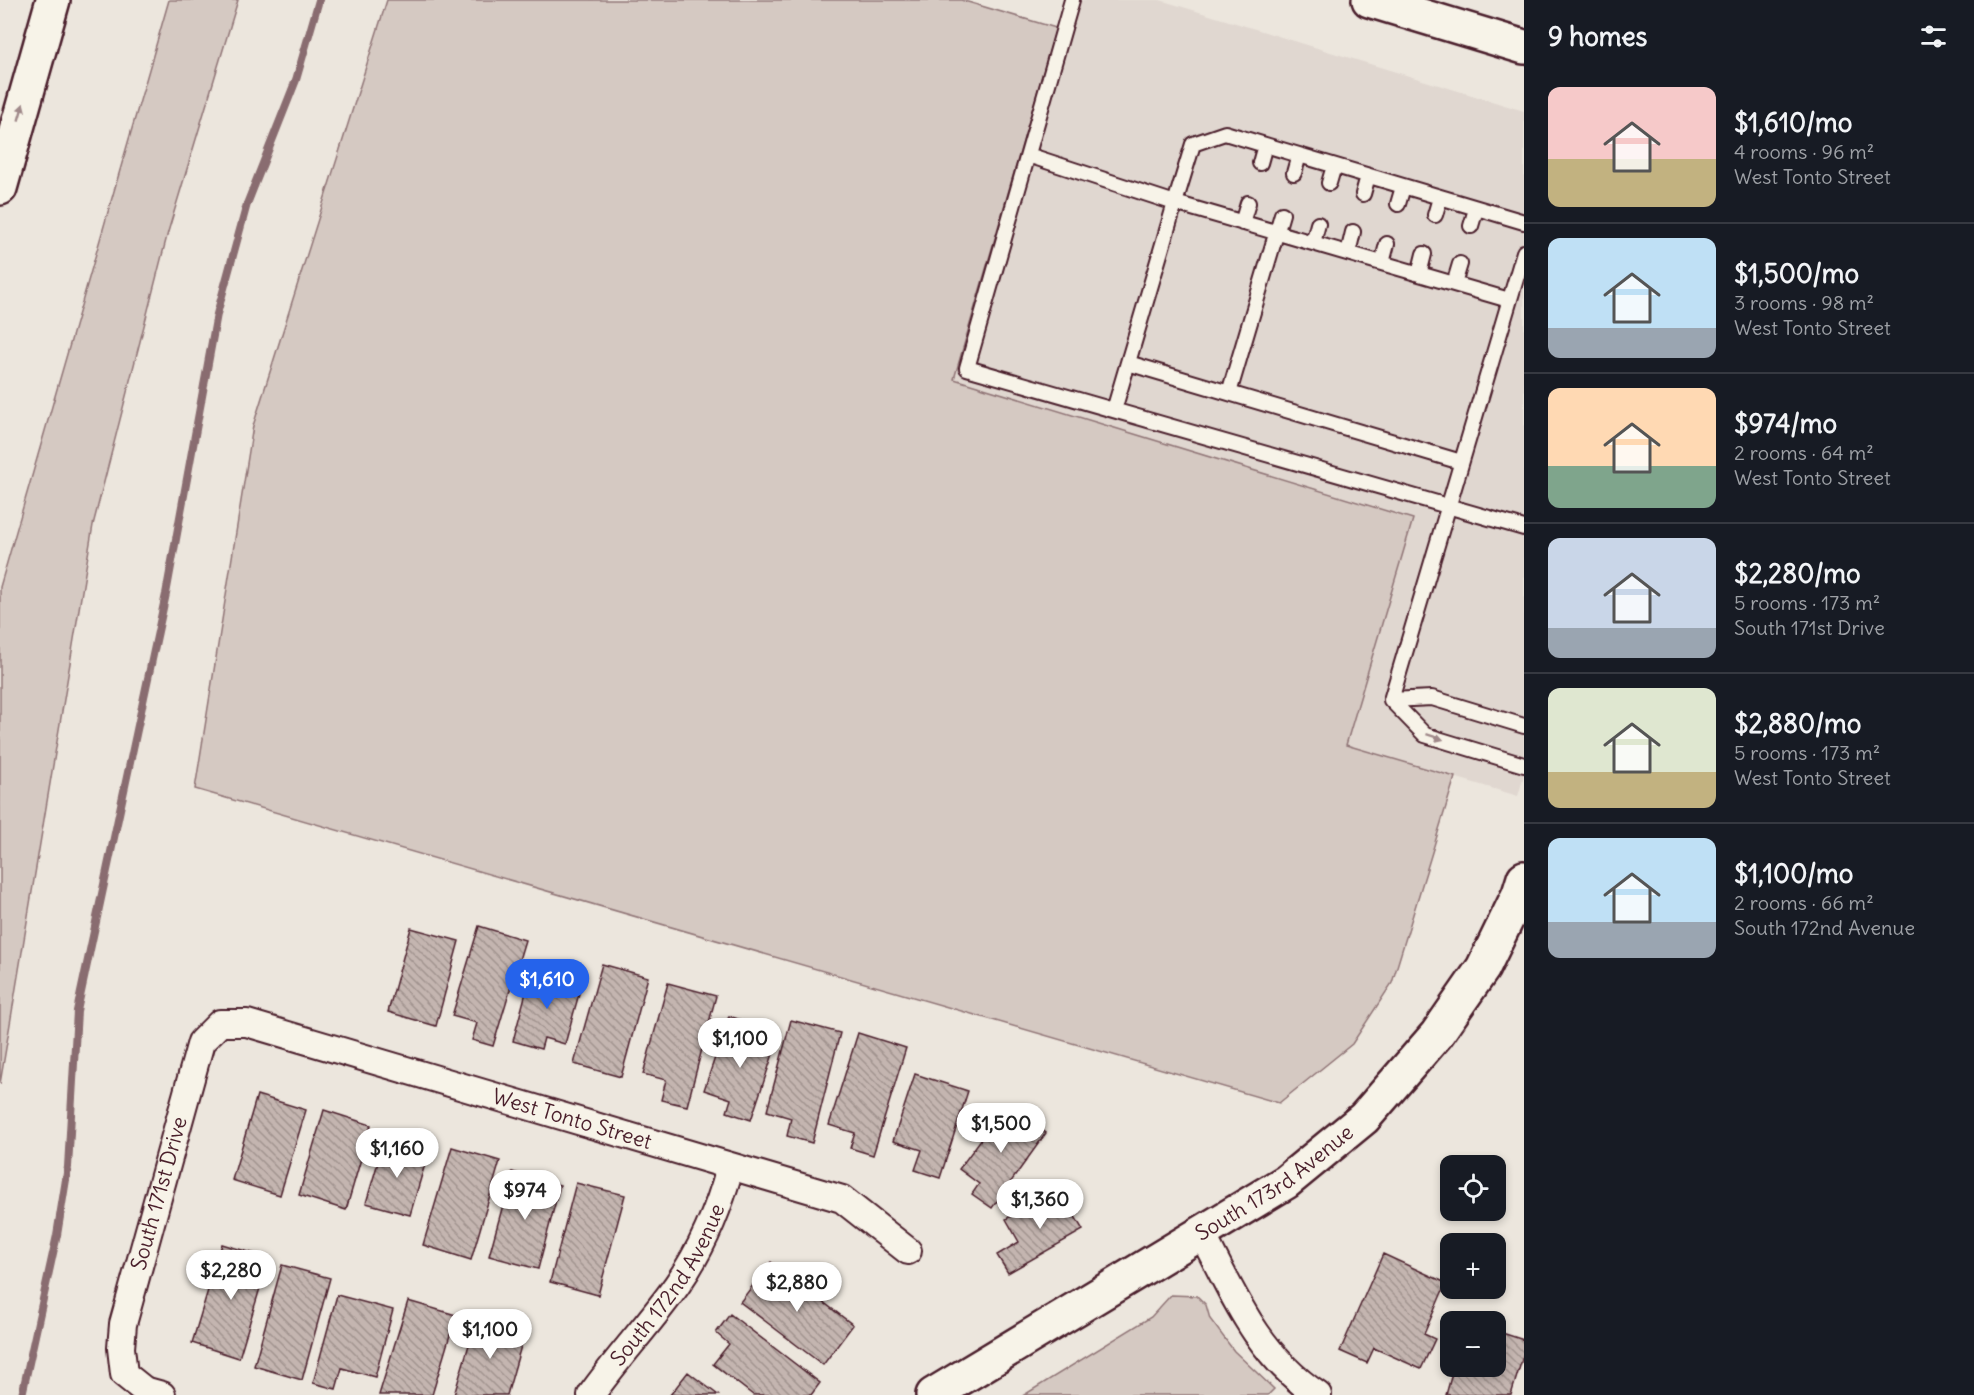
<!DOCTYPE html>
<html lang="en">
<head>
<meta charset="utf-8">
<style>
	body { margin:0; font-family:Delius,sans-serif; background:#242831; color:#f1f3f6; height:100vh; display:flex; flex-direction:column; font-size:22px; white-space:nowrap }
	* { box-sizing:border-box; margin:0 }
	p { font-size:20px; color:#9ea1a6 }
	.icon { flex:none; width:33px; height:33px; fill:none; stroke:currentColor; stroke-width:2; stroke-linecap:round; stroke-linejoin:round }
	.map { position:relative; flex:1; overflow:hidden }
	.drawer { display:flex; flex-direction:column; background:#171b24; width:450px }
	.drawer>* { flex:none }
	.tools { position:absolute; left:1440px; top:1155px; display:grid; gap:12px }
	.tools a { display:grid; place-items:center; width:66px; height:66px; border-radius:12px; background:#171b24; box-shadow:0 3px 9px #0003; font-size:30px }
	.price { position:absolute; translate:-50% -51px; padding:0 14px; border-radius:21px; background:#fff; color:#222; font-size:20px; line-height:39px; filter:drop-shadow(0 2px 3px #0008) }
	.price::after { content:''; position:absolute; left:50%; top:36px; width:18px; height:14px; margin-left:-9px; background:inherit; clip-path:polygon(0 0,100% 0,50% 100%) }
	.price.selected { background:#2563eb; color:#fff }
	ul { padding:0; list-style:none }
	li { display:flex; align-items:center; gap:18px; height:150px; padding:0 24px }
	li+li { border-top:2px solid #363941 }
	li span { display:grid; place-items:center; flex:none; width:168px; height:120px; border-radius:12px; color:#555 }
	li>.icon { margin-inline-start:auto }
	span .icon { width:72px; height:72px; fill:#fffc; stroke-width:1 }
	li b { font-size:26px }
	h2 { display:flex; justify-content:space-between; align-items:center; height:72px; padding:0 24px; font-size:26px }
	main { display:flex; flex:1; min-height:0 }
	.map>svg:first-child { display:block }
	.built { fill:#e0d7d0 }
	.green { fill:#d5c9c2; stroke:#907476; stroke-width:1.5 }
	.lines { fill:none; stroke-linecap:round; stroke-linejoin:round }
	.stream { stroke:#896c6f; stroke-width:8 }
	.building { fill:url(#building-back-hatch); stroke:#4a1f2b; stroke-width:1.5 }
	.lane-casing { stroke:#4a1f2b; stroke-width:18 }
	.street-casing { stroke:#4a1f2b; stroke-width:30 }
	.secondary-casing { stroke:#4a1f2b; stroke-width:38 }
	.primary-casing { stroke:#4a1f2b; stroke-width:38 }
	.lane { stroke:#f7f3e8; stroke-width:14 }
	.street { stroke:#f7f3e8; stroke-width:26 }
	.secondary { stroke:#f7f3e8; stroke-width:33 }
	.primary { stroke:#f7f3e8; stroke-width:33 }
	.oneway { fill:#a0898a }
	.labels { text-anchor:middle; stroke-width:4.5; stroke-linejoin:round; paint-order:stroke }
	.street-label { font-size:21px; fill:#4a1f2b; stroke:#f7f3e8 }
</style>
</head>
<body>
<main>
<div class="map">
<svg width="1524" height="1395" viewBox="0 0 1524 1395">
	<defs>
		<pattern id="building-back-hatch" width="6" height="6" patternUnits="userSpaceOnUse" patternTransform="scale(1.5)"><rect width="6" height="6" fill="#c4b5b0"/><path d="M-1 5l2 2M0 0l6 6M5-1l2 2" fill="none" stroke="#a1938f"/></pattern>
	</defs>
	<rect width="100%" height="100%" fill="#ece6dd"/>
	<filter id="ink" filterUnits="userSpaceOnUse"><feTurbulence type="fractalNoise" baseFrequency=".0167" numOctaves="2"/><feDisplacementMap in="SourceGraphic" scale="12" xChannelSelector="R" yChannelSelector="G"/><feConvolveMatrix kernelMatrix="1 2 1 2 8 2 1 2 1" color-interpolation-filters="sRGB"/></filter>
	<g filter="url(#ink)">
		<path class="built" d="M 1064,0 L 1160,0 L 1524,111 L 1524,775 L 1518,796 L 1346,745 L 1413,519 L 954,379 Z"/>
		<path class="green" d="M 169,0 L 238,0 L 168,232 L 93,525 L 0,1084 L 0,587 Z
			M 387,0 L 961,0 L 1056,28 L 954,379 L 1413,519 L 1346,745 L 1455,777 L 1392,983 L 1352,1044 L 1279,1103 L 195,789 L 253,426 Z
			M 1171,1295 L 1197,1296 L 1206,1305 L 1210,1319 L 1234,1351 L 1274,1389 L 1268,1395 L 1024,1395 L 1151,1317 Z"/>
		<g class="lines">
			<path class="stream" d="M 22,1395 L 57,1235 L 68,1167 L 77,1011 L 166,594 L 217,314 L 247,204 L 296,80 L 319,0"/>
		</g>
		<path class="building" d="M 479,926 L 525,940 L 493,1046 L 472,1040 L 477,1023 L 452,1016 Z
			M 411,928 L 459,941 L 436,1026 L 388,1012 Z
			M 602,964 L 648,977 L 621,1077 L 574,1064 Z
			M 532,970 L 582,983 L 565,1044 L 544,1038 L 541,1049 L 513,1041 Z
			M 668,983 L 716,996 L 687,1106 L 661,1100 L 666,1080 L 643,1074 Z
			M 729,1016 L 744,1021 L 740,1033 L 776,1045 L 751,1120 L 727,1112 L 731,1099 L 704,1090 Z
			M 791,1020 L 840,1033 L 812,1143 L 787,1136 L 791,1118 L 767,1111 Z
			M 858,1033 L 906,1048 L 873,1155 L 850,1148 L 855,1133 L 829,1125 Z
			M 915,1074 L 968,1091 L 940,1178 L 915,1170 L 922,1150 L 893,1141 Z
			M 257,1095 L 306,1110 L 280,1195 L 232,1180 Z
			M 1007,1104 L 1046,1133 L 992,1208 L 972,1194 L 979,1184 L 959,1169 Z
			M 324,1110 L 371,1125 L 346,1210 L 299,1195 Z
			M 384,1142 L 428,1154 L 410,1215 L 366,1203 Z
			M 452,1147 L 500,1161 L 471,1260 L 423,1245 Z
			M 512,1172 L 560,1185 L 538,1269 L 489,1256 Z
			M 576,1183 L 625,1195 L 598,1295 L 550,1282 Z
			M 1058,1188 L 1083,1230 L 1008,1273 L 997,1255 L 1019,1242 L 1006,1219 Z
			M 222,1244 L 269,1258 L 239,1358 L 192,1343 Z
			M 1383,1254 L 1446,1283 L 1424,1334 L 1435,1339 L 1421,1369 L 1374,1348 L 1367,1363 L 1340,1351 Z
			M 771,1262 L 853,1325 L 823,1365 L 740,1302 Z
			M 282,1265 L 330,1278 L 302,1380 L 254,1366 Z
			M 337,1295 L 393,1310 L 375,1377 L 342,1368 L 336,1389 L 313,1383 Z
			M 408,1301 L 456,1315 L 432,1395 L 379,1395 Z
			M 730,1314 L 820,1383 L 811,1395 L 753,1395 L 713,1364 L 729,1344 L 716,1333 Z
			M 477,1318 L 525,1332 L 507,1395 L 454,1395 Z
			M 1496,1331 L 1524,1340 L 1524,1353 L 1511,1395 L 1446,1395 L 1454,1366 L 1496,1366 Z
			M 688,1372 L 718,1395 L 670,1395 Z"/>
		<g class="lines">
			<defs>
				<path id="lane" d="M 1072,0 L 967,368 L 1524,528
					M 1028,155 L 1175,203 L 1114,410
					M 1260,163 L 1265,145
					M 1294,173 L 1299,155
					M 1329,183 L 1334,166
					M 1363,194 L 1368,176
					M 1398,204 L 1403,187
					M 1435,215 L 1440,198
					M 1242,223 L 1248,203
					M 1471,226 L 1476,209
					M 1313,243 L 1318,224
					M 1348,253 L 1353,232
					M 1382,263 L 1387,244
					M 1419,274 L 1424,254
					M 1454,284 L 1460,264
					M 1509,300 L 1175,203 L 1193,144 L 1225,133 L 1524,222
					M 1128,363 L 1461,462
					M 1229,393 L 1282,214
					M 1391,700 L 1524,252
					M 1391,700 L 1425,735 L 1524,765
					M 1391,700 L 1432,698 L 1524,726"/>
				<g id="street">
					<path d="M 1202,1234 C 1234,1296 1258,1355 1318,1395"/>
					<path id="s1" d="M 162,1395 L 144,1390 L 124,1374 L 121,1348 L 123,1324 L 201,1042 L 220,1023 L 247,1023 L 842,1199 L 908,1251"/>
					<path id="s2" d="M 591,1395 C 618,1357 650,1323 677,1285 C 702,1249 719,1209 730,1167"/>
				</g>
				<g id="secondary">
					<path d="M 1369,0 L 1524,47"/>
					<path id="s3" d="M 933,1395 L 1286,1182 L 1364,1118 L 1437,1034 L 1483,968 L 1519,894 L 1524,878"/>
				</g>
				<path id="primary" d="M 0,188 L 53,0"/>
			</defs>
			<use href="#lane" class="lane-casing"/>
			<use href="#street" class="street-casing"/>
			<use href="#secondary" class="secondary-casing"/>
			<use href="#primary" class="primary-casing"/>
			<use href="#lane" class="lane"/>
			<use href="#street" class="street"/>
			<use href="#secondary" class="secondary"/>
			<use href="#primary" class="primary"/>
		</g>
		<defs><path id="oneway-solid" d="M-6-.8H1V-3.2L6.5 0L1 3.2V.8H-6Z" transform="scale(1.5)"/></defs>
		<g class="oneway">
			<use href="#oneway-solid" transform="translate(21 112) rotate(-74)"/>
			<use href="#oneway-solid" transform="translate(1435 737) rotate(18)"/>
		</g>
	</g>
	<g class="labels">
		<g class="street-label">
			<text dy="7" stroke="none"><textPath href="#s1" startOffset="780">West Tonto Street</textPath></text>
			<text dy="7" stroke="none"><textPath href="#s3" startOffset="402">South 173rd Avenue</textPath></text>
			<text dy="7" stroke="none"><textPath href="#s1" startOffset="230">South 171st Drive</textPath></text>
			<text dy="7" stroke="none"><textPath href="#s2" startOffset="135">South 172nd Avenue</textPath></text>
		</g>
	</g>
</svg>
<div class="tools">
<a><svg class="icon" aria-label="locate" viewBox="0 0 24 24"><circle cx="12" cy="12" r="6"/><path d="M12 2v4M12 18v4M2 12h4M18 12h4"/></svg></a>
<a>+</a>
<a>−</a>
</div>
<b class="price selected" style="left:547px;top:1010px">$1,610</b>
<b class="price" style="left:740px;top:1069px">$1,100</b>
<b class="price" style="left:1001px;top:1154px">$1,500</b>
<b class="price" style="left:397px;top:1179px">$1,160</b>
<b class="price" style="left:525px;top:1221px">$974</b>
<b class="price" style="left:1040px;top:1230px">$1,360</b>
<b class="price" style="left:231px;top:1301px">$2,280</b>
<b class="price" style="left:797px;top:1313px">$2,880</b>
<b class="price" style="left:490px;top:1360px">$1,100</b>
</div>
<section class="drawer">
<h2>9 homes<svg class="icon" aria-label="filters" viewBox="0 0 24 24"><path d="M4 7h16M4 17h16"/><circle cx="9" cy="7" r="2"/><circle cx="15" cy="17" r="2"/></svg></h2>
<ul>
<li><span style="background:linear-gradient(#f6c9c9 60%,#c2b280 0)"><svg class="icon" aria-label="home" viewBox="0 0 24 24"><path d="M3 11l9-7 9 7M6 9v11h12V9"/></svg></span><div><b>$1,610/mo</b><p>4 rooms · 96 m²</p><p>West Tonto Street</p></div></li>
<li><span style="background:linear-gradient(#bfe0f5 75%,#9aa5b1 0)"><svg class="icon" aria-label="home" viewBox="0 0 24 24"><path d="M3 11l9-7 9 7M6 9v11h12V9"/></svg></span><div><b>$1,500/mo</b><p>3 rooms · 98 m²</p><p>West Tonto Street</p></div></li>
<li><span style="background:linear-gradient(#ffd9b3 65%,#7fa58c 0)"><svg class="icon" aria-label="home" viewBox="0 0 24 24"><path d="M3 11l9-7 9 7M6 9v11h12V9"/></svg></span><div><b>$974/mo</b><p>2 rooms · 64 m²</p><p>West Tonto Street</p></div></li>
<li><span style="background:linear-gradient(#c9d6e8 75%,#9aa5b1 0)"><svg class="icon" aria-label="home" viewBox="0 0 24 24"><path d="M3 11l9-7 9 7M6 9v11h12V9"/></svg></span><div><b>$2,280/mo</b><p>5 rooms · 173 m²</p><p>South 171st Drive</p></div></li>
<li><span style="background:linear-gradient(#dfe7d0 70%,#c2b280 0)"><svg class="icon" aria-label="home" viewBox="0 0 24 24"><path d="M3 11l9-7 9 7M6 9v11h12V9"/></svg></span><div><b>$2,880/mo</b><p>5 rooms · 173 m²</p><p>West Tonto Street</p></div></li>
<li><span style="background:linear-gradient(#bfe0f5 70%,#9aa5b1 0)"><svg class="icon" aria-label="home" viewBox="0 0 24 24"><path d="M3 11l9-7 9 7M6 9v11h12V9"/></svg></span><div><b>$1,100/mo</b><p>2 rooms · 66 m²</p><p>South 172nd Avenue</p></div></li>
</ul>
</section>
</main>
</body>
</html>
